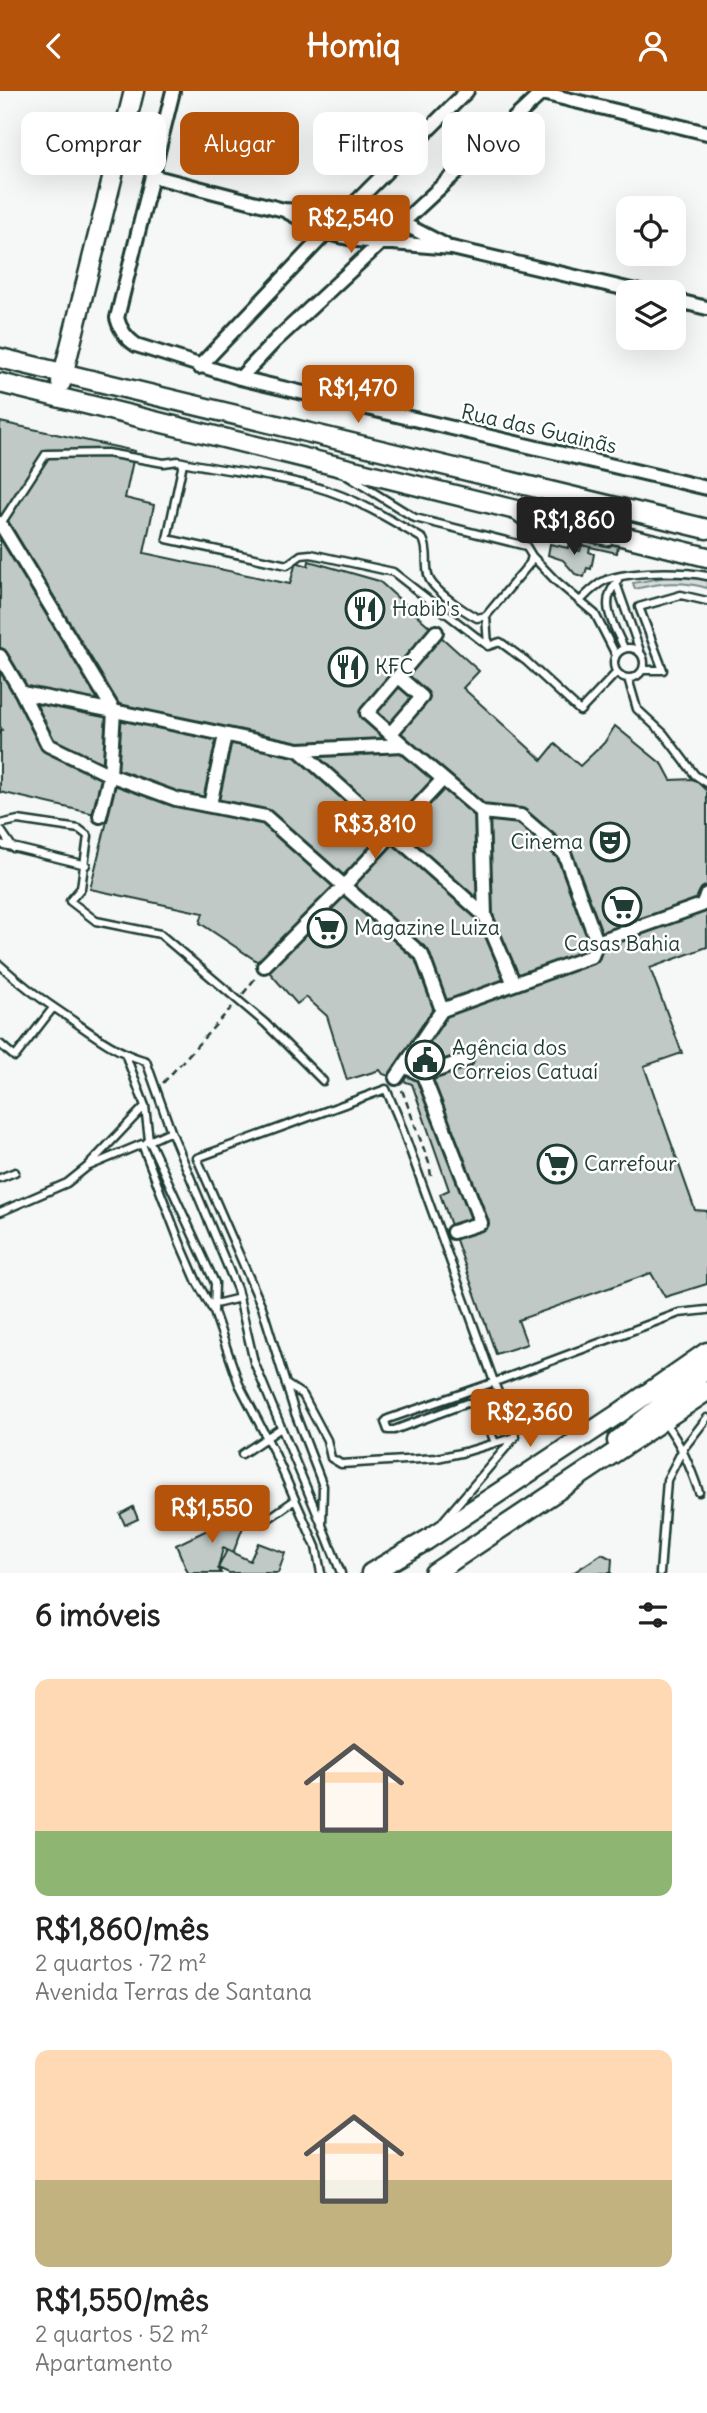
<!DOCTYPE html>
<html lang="pt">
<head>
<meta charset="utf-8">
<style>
	body { margin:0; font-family:Delius,sans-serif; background:#f2f2f2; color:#222; height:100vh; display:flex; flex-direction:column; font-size:26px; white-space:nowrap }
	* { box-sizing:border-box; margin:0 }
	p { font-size:23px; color:#767676 }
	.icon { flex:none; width:38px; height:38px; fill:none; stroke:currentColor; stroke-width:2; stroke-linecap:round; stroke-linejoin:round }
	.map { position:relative; height:1482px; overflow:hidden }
	.drawer { display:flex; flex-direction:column; background:#fff; flex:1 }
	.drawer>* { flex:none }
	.top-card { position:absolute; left:21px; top:21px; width:665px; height:63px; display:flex; gap:14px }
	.tools { position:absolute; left:616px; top:105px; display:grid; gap:14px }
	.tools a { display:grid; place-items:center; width:70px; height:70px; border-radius:14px; background:#fff; box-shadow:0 7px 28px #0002; font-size:35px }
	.price { position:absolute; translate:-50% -60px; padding:0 16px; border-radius:7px; background:#b45309; color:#fff; font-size:23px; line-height:46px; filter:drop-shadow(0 2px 4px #0008) }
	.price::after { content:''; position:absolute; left:50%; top:42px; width:21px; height:16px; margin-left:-10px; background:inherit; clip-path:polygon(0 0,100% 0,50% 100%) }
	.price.selected { background:#222; color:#fff }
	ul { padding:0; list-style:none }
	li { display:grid; align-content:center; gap:14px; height:371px; padding:0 35px }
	li span { display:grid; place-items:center; height:217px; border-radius:14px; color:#555 }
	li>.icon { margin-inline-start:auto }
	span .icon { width:126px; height:126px; fill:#fffc; stroke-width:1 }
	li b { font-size:30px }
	h2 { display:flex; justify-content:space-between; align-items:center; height:84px; padding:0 35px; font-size:30px }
	.tag { padding:0 24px; border-radius:14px; background:#fff; box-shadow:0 7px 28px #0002; font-size:24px; line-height:63px }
	.tag.selected { background:#b45309; color:#fff }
	header { display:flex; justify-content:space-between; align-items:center; height:91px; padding:0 35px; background:#b45309; color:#fff; font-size:32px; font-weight:700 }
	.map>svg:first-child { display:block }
	.green { fill:#d6dcdb; stroke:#7a8c88; stroke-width:2 }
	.building { fill:#c0c9c6; stroke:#1f3d34; stroke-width:2 }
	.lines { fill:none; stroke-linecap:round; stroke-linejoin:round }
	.lane-casing { stroke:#1f3d34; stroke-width:11 }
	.street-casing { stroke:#1f3d34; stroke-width:18 }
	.secondary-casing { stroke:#1f3d34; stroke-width:23 }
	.path { stroke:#1f3d34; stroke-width:2.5; stroke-dasharray:7 5; stroke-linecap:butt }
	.lane { stroke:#fff; stroke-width:6 }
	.street { stroke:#fff; stroke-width:12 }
	.secondary { stroke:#fff; stroke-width:18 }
	.labels { text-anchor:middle; stroke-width:5; stroke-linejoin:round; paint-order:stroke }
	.street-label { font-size:21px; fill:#1f3d34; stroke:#fff }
	.poi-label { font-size:21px; fill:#1f3d34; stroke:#fff; text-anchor:start }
</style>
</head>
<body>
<header><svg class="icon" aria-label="back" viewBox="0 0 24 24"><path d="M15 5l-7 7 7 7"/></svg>Homiq<svg class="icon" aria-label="person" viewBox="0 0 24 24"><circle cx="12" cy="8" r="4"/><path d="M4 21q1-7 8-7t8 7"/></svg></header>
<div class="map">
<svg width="707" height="1482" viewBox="0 0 707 1482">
	<rect width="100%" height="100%" fill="#f6f7f7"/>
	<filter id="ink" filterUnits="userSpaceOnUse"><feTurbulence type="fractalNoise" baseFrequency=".0143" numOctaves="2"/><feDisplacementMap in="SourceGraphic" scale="14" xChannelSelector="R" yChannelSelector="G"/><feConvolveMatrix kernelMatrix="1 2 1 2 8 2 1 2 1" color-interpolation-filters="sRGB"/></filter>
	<g filter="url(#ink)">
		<path class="green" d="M 686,486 L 707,489 L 707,497 C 682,489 659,492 635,498 L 633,492 L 661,487 Z"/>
		<path class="building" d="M 0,331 L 135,360 L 125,407 L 154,414 L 144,462 L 290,493 L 296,471 L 308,475 L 309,470 L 379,490 L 479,580 L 463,597 L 542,669 L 555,653 L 580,675 L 604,652 L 615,635 L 663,674 L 671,689 L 694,688 L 707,700 L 707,856 L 650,877 L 682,962 L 644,975 L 695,1119 L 707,1120 L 707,1193 L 665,1206 L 651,1182 L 518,1229 L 527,1253 L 496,1263 L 440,1103 L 449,1099 L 412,993 L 383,983 L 380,979 L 347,989 L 327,925 L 306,906 L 297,913 L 264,875 L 200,832 L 203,822 L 90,798 L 108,726 L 0,701 L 0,640 L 2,639 L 0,635 Z
			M 543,438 L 618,454 L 617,462 L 541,445 Z
			M 569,451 L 577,453 L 576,459 L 580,460 L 582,454 L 590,456 L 589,461 L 594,463 L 591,478 L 587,477 L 584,486 L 575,483 L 563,469 L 548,464 L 550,453 L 568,457 Z
			M 133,1416 L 138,1428 L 125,1434 L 120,1423 Z
			M 251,1418 L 255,1426 L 239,1433 L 243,1436 L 233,1462 L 223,1457 L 218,1477 L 221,1482 L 188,1482 L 176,1454 Z
			M 258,1452 L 285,1462 L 278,1482 L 229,1482 L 218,1477 L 227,1459 L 250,1470 Z
			M 602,1463 L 612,1468 L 611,1482 L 573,1482 Z"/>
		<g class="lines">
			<defs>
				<path id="lane" d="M 183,372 L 167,448 L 287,474 L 301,464 L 311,463 L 393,481 L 488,555 L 500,551 L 526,570 L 580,620 L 617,581
					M 515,425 L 523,431 L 608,451
					M 0,434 L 46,363 L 107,362 L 164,372 L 178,370 C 223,380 271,383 316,396 C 355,407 388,427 423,448 C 430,461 424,474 429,487 C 434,500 464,520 477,527 L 486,525 L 530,472 L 532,465 L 526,455 L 415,427 L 344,383
					M 532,465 L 556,490 L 595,523 L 616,564
					M 619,487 L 616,492 L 640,560
					M 616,492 C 598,513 615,536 624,557
					M 580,510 C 587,503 596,493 606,489 C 631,480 681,480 707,485
					M 486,525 L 488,555
					M614 572a15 15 0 1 1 30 0a15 15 0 1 1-30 0Z
					M 643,579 L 663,579 L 639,516 L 681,504 L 707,510
					M 628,587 L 637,618 L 664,643 L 695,684 L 707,692
					M 0,733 L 18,729 L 79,738 L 88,745 L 81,797 L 70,810 L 96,830 L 160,843 L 265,932 L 323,990
					M 0,738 L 13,757
					M 0,753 L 86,774
					M 0,874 C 21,893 42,909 65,924 C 91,942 116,962 146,970 L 171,1040 L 237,1198 L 254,1271 L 321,1432
					M 0,953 L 15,966 L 53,917
					M 126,965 L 145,1015 L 149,1049 L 215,1192 L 214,1221
					M 147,1051 L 171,1040
					M 87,1076 L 142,1053 L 180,1152 L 197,1191 L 214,1221 L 239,1293 L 275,1363 L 316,1456 L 321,1482
					M 0,1087 L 15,1081
					M 0,1121 L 67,1092 L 87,1076 L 145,1015
					M 211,1214 L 240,1207
					M 286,1293 L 303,1304 L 327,1349 L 331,1367 L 341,1373 L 437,1367 L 465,1361 L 515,1346
					M 665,1332 C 681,1353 690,1375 699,1401
					M 495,1352 L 481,1316 L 476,1313 L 467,1312 L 394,1339 L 388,1339 L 385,1331 L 388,1328 L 495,1291 L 679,1222 L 707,1219
					M 242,1363 L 281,1337
					M 265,1430 L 295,1409
					M 341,1482 L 322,1434 L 323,1395 L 295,1322 L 262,1216 L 197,1067 L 386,998 L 398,1026 L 497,1299 L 514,1338 L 515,1346 L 443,1430
					M 660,1482 L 667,1389 L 683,1358 L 707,1327"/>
				<path id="street" d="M 173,0 L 117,227 C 120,239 126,247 136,254 L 240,287 L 707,397
					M 542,2 L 707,42
					M 152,85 L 284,119 L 368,124 L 402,132 L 445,154
					M 284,119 L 327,142 L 357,149 L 452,157 L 640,201
					M 674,209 L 707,217
					M 199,276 L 344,123 L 467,0
					M 240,287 L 275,250 L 544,0
					M 0,432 L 114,620 L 299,659 L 403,654 L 482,721 L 485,825
					M 0,565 L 22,602 L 48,654 L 110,684 L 176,708 L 266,726 L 422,864 L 442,919 L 514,893 L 485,825 L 299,659
					M 22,602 L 114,620 L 110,684 L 100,725
					M 391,642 L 422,606 L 399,586
					M 403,654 L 367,622 L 436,541
					M 210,714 L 225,644
					M 482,721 L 521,725 L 564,762 L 597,851
					M 264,875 L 344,795 L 443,688
					M 514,893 L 592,865 L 597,851 L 702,814 L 707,803
					M 404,975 L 423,984 L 481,1132 L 453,1141
					M 423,984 L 466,969
					M 396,987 L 442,919"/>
				<path id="secondary" d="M 0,267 L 707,438
					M 0,292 L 707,466
					M 61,292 L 134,0
					M 617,1350 L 707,1278
					M 371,1482 L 427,1449 L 618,1323 L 707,1261
					M 434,1482 L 707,1300"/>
			</defs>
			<use href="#lane" class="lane-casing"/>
			<use href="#street" class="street-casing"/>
			<use href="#secondary" class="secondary-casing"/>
			<path class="path" d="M 243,903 L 256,886
				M 163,992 L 232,916
				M 402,999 L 429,1072 L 431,1085"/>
			<use href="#lane" class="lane"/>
			<use href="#street" class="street"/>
			<use href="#secondary" class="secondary"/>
		</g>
	</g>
	<defs>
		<symbol id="restaurant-ring" viewBox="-11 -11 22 22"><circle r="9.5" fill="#fff" stroke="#1f3d34" stroke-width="1.5"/><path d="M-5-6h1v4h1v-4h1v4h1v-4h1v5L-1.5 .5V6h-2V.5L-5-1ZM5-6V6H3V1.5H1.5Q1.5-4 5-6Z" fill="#1f3d34"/></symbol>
		<symbol id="theatre-ring" viewBox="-11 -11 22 22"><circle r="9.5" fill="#fff" stroke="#1f3d34" stroke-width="1.5"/><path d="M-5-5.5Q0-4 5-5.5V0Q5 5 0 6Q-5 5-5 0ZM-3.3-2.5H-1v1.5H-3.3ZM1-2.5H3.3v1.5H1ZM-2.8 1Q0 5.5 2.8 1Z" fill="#1f3d34"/></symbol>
		<symbol id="supermarket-ring" viewBox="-11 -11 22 22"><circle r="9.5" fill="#fff" stroke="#1f3d34" stroke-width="1.5"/><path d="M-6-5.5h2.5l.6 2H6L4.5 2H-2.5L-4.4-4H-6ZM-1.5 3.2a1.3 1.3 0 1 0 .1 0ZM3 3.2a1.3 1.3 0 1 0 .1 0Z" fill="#1f3d34"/></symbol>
		<symbol id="civic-ring" viewBox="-11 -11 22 22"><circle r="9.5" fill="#fff" stroke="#1f3d34" stroke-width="1.5"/><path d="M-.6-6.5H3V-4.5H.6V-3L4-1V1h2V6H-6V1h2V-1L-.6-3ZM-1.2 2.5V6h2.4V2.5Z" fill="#1f3d34"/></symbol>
	</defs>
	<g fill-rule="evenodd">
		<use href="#restaurant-ring" x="343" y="496" width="44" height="44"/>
		<use href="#restaurant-ring" x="326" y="554" width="44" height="44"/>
		<use href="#theatre-ring" x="588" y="729" width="44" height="44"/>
		<use href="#supermarket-ring" x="600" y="794" width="44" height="44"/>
		<use href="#supermarket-ring" x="305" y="815" width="44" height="44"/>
		<use href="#civic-ring" x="403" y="947" width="44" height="44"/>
		<use href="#supermarket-ring" x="535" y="1051" width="44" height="44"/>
	</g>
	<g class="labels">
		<g class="street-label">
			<text transform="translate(539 338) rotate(13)" y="7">Rua das Guainãs</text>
		</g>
		<g class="poi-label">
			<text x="392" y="525">Habib's</text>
			<text x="375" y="583">KFC</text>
			<text x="583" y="758" text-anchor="end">Cinema</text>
			<text x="354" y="844">Magazine Luiza</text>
			<text x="622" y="860" text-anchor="middle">Casas Bahia</text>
			<text x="452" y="964">Agência dos<tspan x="452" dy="24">Correios Catuaí</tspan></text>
			<text x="584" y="1080">Carrefour</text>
		</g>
	</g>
</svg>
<div class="tools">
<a><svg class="icon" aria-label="locate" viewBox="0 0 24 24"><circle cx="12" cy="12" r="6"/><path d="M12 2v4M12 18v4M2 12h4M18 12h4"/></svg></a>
<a><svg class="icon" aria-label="layers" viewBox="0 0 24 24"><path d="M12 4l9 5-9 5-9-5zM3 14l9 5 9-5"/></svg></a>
</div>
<b class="price" style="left:351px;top:164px">R$2,540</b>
<b class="price" style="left:358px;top:334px">R$1,470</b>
<b class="price selected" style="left:574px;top:466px">R$1,860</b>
<b class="price" style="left:375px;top:770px">R$3,810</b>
<b class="price" style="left:530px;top:1358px">R$2,360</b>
<b class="price" style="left:212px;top:1454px">R$1,550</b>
<div class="top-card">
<a class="tag">Comprar</a>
<a class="tag selected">Alugar</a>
<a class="tag">Filtros</a>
<a class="tag">Novo</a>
</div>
</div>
<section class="drawer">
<h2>6 imóveis<svg class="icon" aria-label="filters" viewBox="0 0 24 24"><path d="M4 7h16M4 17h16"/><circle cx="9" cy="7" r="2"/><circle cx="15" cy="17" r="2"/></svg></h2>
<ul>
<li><span style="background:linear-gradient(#ffd9b3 70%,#8fb573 0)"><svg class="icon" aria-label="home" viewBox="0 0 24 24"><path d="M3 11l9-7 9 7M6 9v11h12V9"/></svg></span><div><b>R$1,860/mês</b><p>2 quartos · 72 m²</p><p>Avenida Terras de Santana</p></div></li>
<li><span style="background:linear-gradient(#ffd9b3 60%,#c2b280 0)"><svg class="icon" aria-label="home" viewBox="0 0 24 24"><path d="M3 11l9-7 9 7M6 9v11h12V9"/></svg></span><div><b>R$1,550/mês</b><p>2 quartos · 52 m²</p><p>Apartamento</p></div></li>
</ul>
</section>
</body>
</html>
